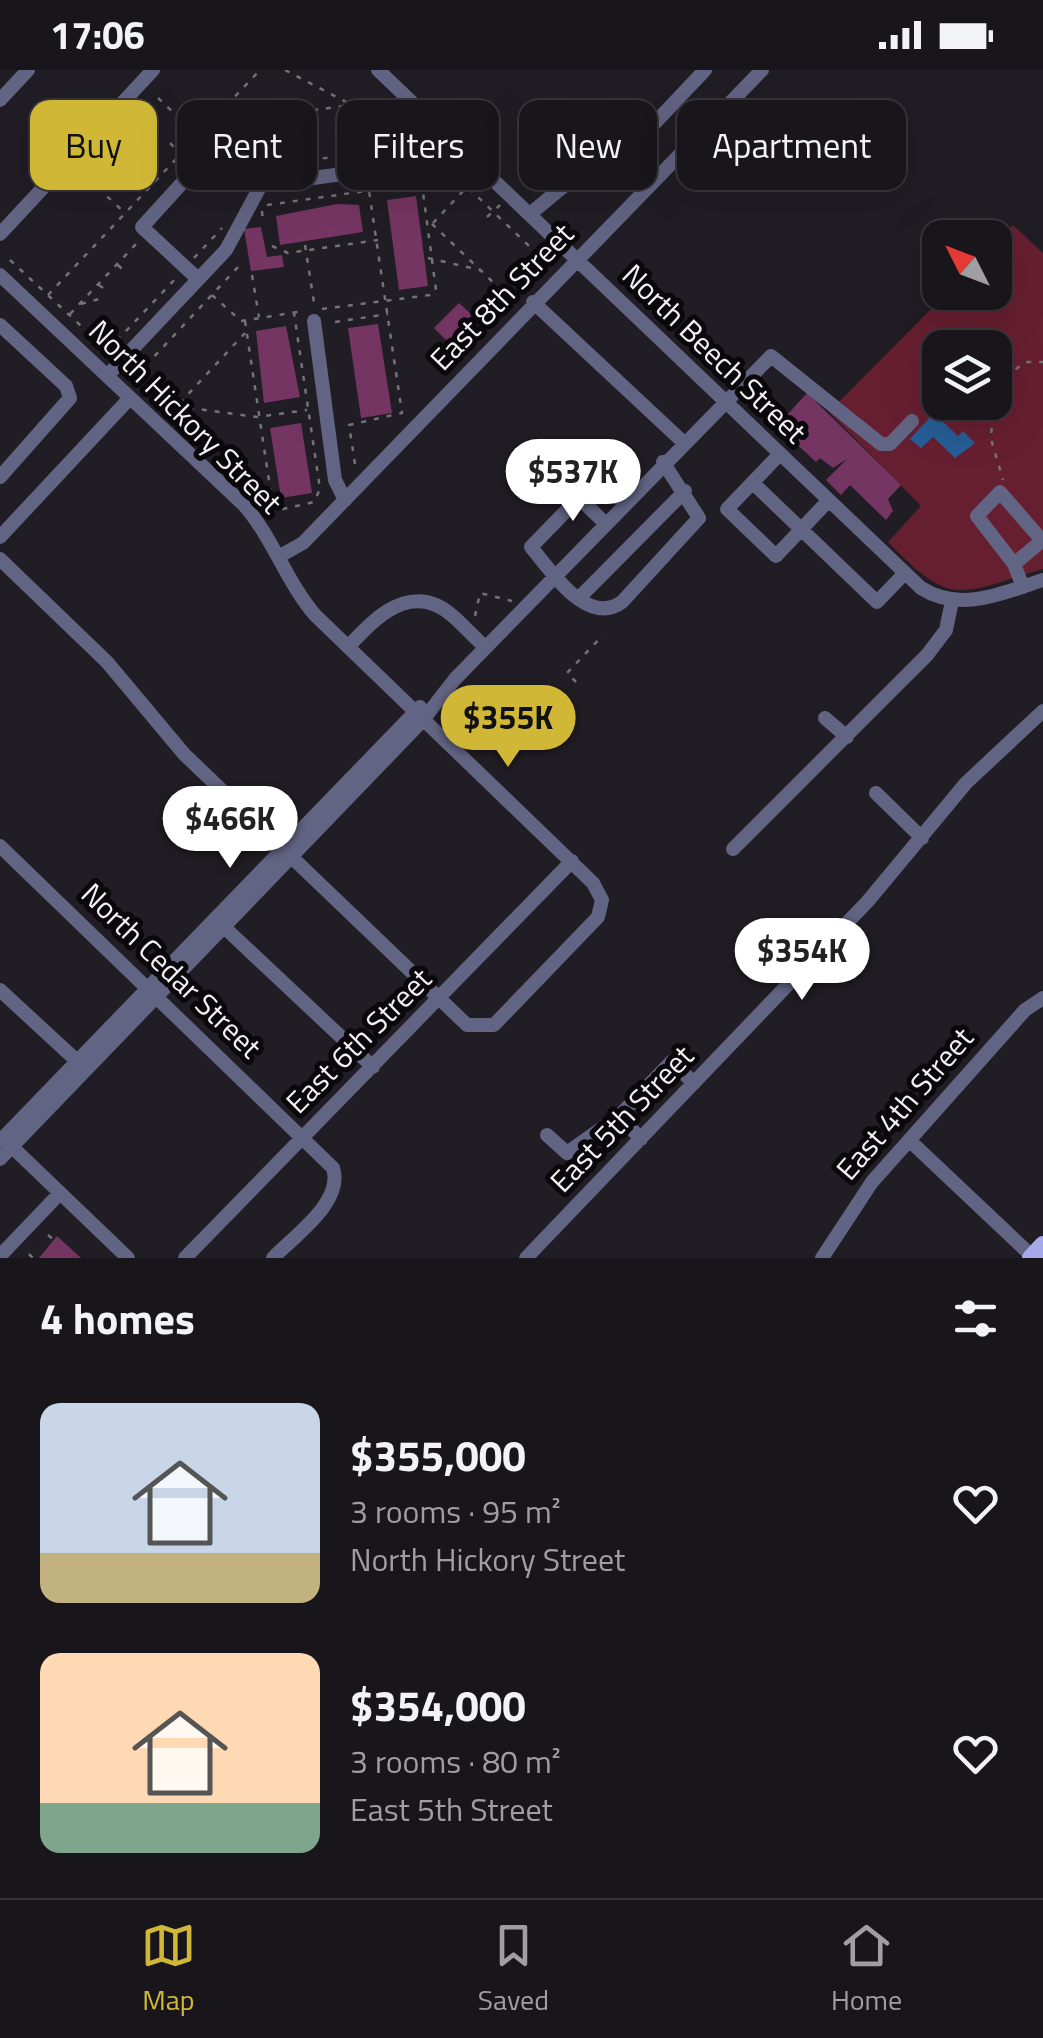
<!DOCTYPE html>
<html lang="en">
<head>
<meta charset="utf-8">
<style>
	body { margin:0; font-family:"Titillium Web",sans-serif; background:#221f24; color:#f1f3f6; height:100vh; display:flex; flex-direction:column; font-size:38px; white-space:nowrap }
	* { box-sizing:border-box; margin:0 }
	p { font-size:32px; color:#9f9fa3 }
	.icon { flex:none; width:55px; height:55px; fill:none; stroke:currentColor; stroke-width:2; stroke-linecap:round; stroke-linejoin:round }
	.map { position:relative; height:1188px; overflow:hidden }
	.details { display:flex; flex-direction:column; background:#19161b; flex:1 }
	.details>* { flex:none }
	.banner { position:absolute; left:30px; top:30px; width:985px; height:90px; display:flex; gap:20px }
	.needle { width:65px; rotate:312deg }
	.tools { position:absolute; left:922px; top:150px; display:grid; gap:20px }
	.tools a { display:grid; place-items:center; width:90px; height:90px; border-radius:20px; background:#19161b; box-shadow:0 10px 40px #0002,0 0 0 2px #37353a; font-size:50px }
	.price { position:absolute; translate:-50% -85px; padding:0 22px; border-radius:35px; background:#fff; color:#222; font-size:32px; line-height:65px; filter:drop-shadow(0 2px 5px #0008) }
	.price::after { content:''; position:absolute; left:50%; top:60px; width:30px; height:22px; margin-left:-15px; background:inherit; clip-path:polygon(0 0,100% 0,50% 100%) }
	.price.active { background:#d0b736; color:#111 }
	ul { padding:0; list-style:none }
	li { display:flex; align-items:center; gap:30px; height:250px; padding:0 40px }
	li span { display:grid; place-items:center; flex:none; width:280px; height:200px; border-radius:20px; color:#555 }
	li>.icon { margin-inline-start:auto }
	span .icon { width:120px; height:120px; fill:#fffc; stroke-width:1 }
	li b { font-size:42px }
	h2 { display:flex; justify-content:space-between; align-items:center; height:120px; padding:0 40px; font-size:42px }
	.tag { padding:0 35px; border-radius:20px; background:#19161b; box-shadow:0 10px 40px #0002,0 0 0 2px #37353a; font-size:35px; line-height:90px }
	.tag.active { background:#d0b736; color:#111 }
	.status { display:flex; justify-content:space-between; align-items:center; height:70px; padding:0 50px; background:#19161b; direction:ltr }
	.status svg { height:28px; fill:currentColor }
	.menu { display:flex; justify-content:space-around; align-items:center; height:140px; border-top:2px solid #37353a; background:#19161b; font-size:28px; color:#9f9fa3 }
	.menu a { display:grid; justify-items:center; gap:5px }
	.menu .active { color:#d0b736 }
	.map>svg:first-child { display:block }
	.green { fill:#661f31; fill-rule:evenodd }
	.water { fill:#265e96 }
	.building { fill:#753562 }
	.lines { fill:none; stroke-linecap:round; stroke-linejoin:round }
	.path { stroke:#757278; stroke-width:2.5; stroke-dasharray:5 8; stroke-linecap:butt }
	.minor { stroke:#626483; stroke-width:14 }
	.major { stroke:#a6aaea; stroke-width:18 }
	.labels { text-anchor:middle; stroke-width:10; stroke-linejoin:round; paint-order:stroke }
	.street-label { font-size:30px; fill:#f3f1f5; stroke:#0a080b }
</style>
</head>
<body>
<div class="status"><b>17:06</b><svg viewBox="0 0 49 12"><path d="M0 12V9h3v3zM5 12V6h3v6zM10 12V3h3v9zM15 12V0h3v12zM26 1h20v11H26zM47 4h2v5h-2z"/></svg></div>
<div class="map">
<svg width="1043" height="1188" viewBox="0 0 1043 1188">
	<rect width="100%" height="100%" fill="#211d24"/>
	<path class="green" d="M 1013,155 L 1043,183 L 1043,499 C 960,523 953,540 888,472 L 921,436 L 829,342 L 947,223 L 995,222 L 995,174 ZM 940,278 L 995,278 L 995,332 L 940,332 Z"/>
	<path class="water" d="M 934,343 L 958,366 L 963,361 L 975,373 L 955,388 L 933,367 L 921,378 L 910,369 Z"/>
	<path class="building" d="M 416,126 L 428,216 L 399,220 L 387,130 Z
		M 337,134 L 359,135 L 363,162 L 280,175 L 276,146 Z
		M 261,157 L 267,187 L 282,185 L 284,197 L 251,201 L 244,159 Z
		M 459,233 L 474,247 L 449,273 L 434,258 Z
		M 378,254 L 392,343 L 361,348 L 348,258 Z
		M 286,256 L 300,327 L 264,333 L 256,261 Z
		M 807,323 L 901,415 L 888,429 L 893,441 L 886,450 L 850,415 L 841,425 L 826,410 L 847,389 L 833,398 L 820,388 L 816,392 L 777,356 Z
		M 301,353 L 312,423 L 281,428 L 270,358 Z
		M 57,1166 L 81,1188 L 39,1188 Z"/>
	<g class="lines">
		<path class="path" d="M 285,0 L 348,33
			M 158,28 L 197,65
			M 170,73 L 180,83
			M 384,80 L 372,32 L 271,46 L 277,95 L 429,73
			M 140,105 L 150,114
			M 88,109 L 124,142
			M 267,135 L 458,108 L 551,197
			M 262,141 L 263,154
			M 487,147 L 500,135
			M 433,153 L 465,119
			M 432,154 L 516,234
			M 305,175 L 315,239
			M 272,176 L 288,183 L 378,170
			M 194,188 L 222,158
			M 428,188 L 480,200
			M 10,190 L 107,280
			M 118,195 L 124,201
			M 238,197 L 135,307 L 164,336 L 179,334 L 245,263
			M 252,205 L 259,247
			M 99,215 L 106,220
			M 48,225 L 260,0
			M 212,225 L 241,251 L 304,241
			M 81,234 L 99,229
			M 322,239 L 430,225 L 436,220 L 422,115
			M 70,244 L 137,173
			M 245,251 L 272,431 L 283,439 L 314,432 L 320,419 L 294,243
			M 335,252 L 388,244
			M 108,280 L 178,206
			M 995,315 L 1025,292 L 1043,292
			M 993,332 L 991,369 L 1003,410
			M 176,336 L 257,347 L 307,340
			M 355,394 L 349,355 L 402,343 L 369,121
			M 475,546 L 480,523 L 512,531
			M 576,612 L 567,603 L 603,565
			M 48,1165 L 54,1170
			M 29,1184 L 33,1188"/>
		<path class="minor" d="M 378,0 L 921,518 C 960,543 1003,523 1043,510
			M 0,30 L 28,0
			M 530,144 L 595,90 L 653,55 L 705,0
			M 0,164 L 153,0
			M 0,205 L 244,435 C 273,468 286,511 315,545 L 593,813 L 602,830 L 598,847 L 494,955 L 467,955 L 184,684 L 107,592 L 0,489
			M 198,209 L 142,157 L 223,68 L 275,114
			M 533,232 L 683,372
			M 314,251 L 335,410 L 345,430
			M 0,255 L 66,316 L 70,328 L 0,407
			M 107,306 L 226,180 L 261,115 L 446,90 L 459,77
			M 779,385 L 727,439 L 776,486 L 828,431
			M 753,413 L 877,532 L 904,504
			M 579,428 L 605,453
			M 624,433 L 598,408 L 531,477 C 552,502 587,557 622,532 L 699,448 L 663,392
			M 0,467 L 129,329
			M 278,487 L 303,473 L 762,0
			M 1014,494 L 1038,474 L 1039,467 L 1000,422 L 977,446 L 1014,494 L 1023,517
			M 579,528 L 685,421
			M 348,577 C 369,554 400,520 436,535 C 453,542 471,565 485,577
			M 825,648 L 847,667
			M 876,723 L 922,768
			M 0,776 L 333,1098 C 344,1132 295,1165 273,1188
			M 733,779 L 927,585 L 946,560 L 952,531
			M 223,856 L 373,997
			M 0,920 L 77,991
			M 619,1046 L 671,992 L 694,1013
			M 547,1065 L 567,1083 L 619,1046 L 641,1069
			M 909,1070 L 1034,1188
			M 0,1071 L 420,637
			M 6,1071 L 128,1188
			M 0,1089 L 423,650 L 455,609 L 771,286 L 881,374 L 890,374 L 912,351
			M 0,1186 L 60,1123
			M 185,1188 L 572,791
			M 526,1188 L 868,831 L 966,713 L 1043,641
			M 822,1188 L 872,1112 L 1025,940 L 1043,928"/>
		<path class="major" d="M 1031,1188 L 1043,1175"/>
	</g>
	<g class="labels">
		<g class="street-label">
			<text transform="translate(502 227) rotate(-46)" y="10">East 8th Street</text>
			<text transform="translate(714 284) rotate(44)" y="10">North Beech Street</text>
			<text transform="translate(185 347) rotate(45)" y="10">North Hickory Street</text>
			<text transform="translate(171 901) rotate(44)" y="10">North Cedar Street</text>
			<text transform="translate(359 971) rotate(-45)" y="10">East 6th Street</text>
			<text transform="translate(905 1034) rotate(-49)" y="10">East 4th Street</text>
			<text transform="translate(622 1049) rotate(-46)" y="10">East 5th Street</text>
		</g>
	</g>
</svg>
<div class="tools">
<a><svg class="needle" viewBox="-14 -14 28 28"><path d="M0-13l5 13h-10z" fill="#e53935"/><path d="M0 13l5-13h-10z" fill="#9f9fa3"/></svg></a>
<a><svg class="icon" aria-label="layers" viewBox="0 0 24 24"><path d="M12 4l9 5-9 5-9-5zM3 14l9 5 9-5"/></svg></a>
</div>
<b class="price" style="left:573px;top:454px">$537K</b>
<b class="price active" style="left:508px;top:700px">$355K</b>
<b class="price" style="left:230px;top:801px">$466K</b>
<b class="price" style="left:802px;top:933px">$354K</b>
<div class="banner">
<a class="tag active">Buy</a>
<a class="tag">Rent</a>
<a class="tag">Filters</a>
<a class="tag">New</a>
<a class="tag">Apartment</a>
</div>
</div>
<section class="details">
<h2>4 homes<svg class="icon" aria-label="filters" viewBox="0 0 24 24"><path d="M4 7h16M4 17h16"/><circle cx="9" cy="7" r="2"/><circle cx="15" cy="17" r="2"/></svg></h2>
<ul>
<li><span style="background:linear-gradient(#c9d6e8 75%,#c2b280 0)"><svg class="icon" aria-label="home" viewBox="0 0 24 24"><path d="M3 11l9-7 9 7M6 9v11h12V9"/></svg></span><div><b>$355,000</b><p>3 rooms · 95 m²</p><p>North Hickory Street</p></div><svg class="icon" aria-label="heart" viewBox="0 0 24 24"><path d="M12 20l-8-8c-3-5 5-10 8-4 3-6 11-1 8 4z"/></svg></li>
<li><span style="background:linear-gradient(#ffd9b3 75%,#7fa58c 0)"><svg class="icon" aria-label="home" viewBox="0 0 24 24"><path d="M3 11l9-7 9 7M6 9v11h12V9"/></svg></span><div><b>$354,000</b><p>3 rooms · 80 m²</p><p>East 5th Street</p></div><svg class="icon" aria-label="heart" viewBox="0 0 24 24"><path d="M12 20l-8-8c-3-5 5-10 8-4 3-6 11-1 8 4z"/></svg></li>
</ul>
</section>
<nav class="menu">
<a class="active"><svg class="icon" aria-label="map" viewBox="0 0 24 24"><path d="M3 6l6-2 6 2 6-2v14l-6 2-6-2-6 2zM9 4v14M15 6v14"/></svg>Map</a>
<a><svg class="icon" aria-label="saved" viewBox="0 0 24 24"><path d="M7 4h10v16l-5-4-5 4z"/></svg>Saved</a>
<a><svg class="icon" aria-label="home" viewBox="0 0 24 24"><path d="M3 11l9-7 9 7M6 9v11h12V9"/></svg>Home</a>
</nav>
</body>
</html>
